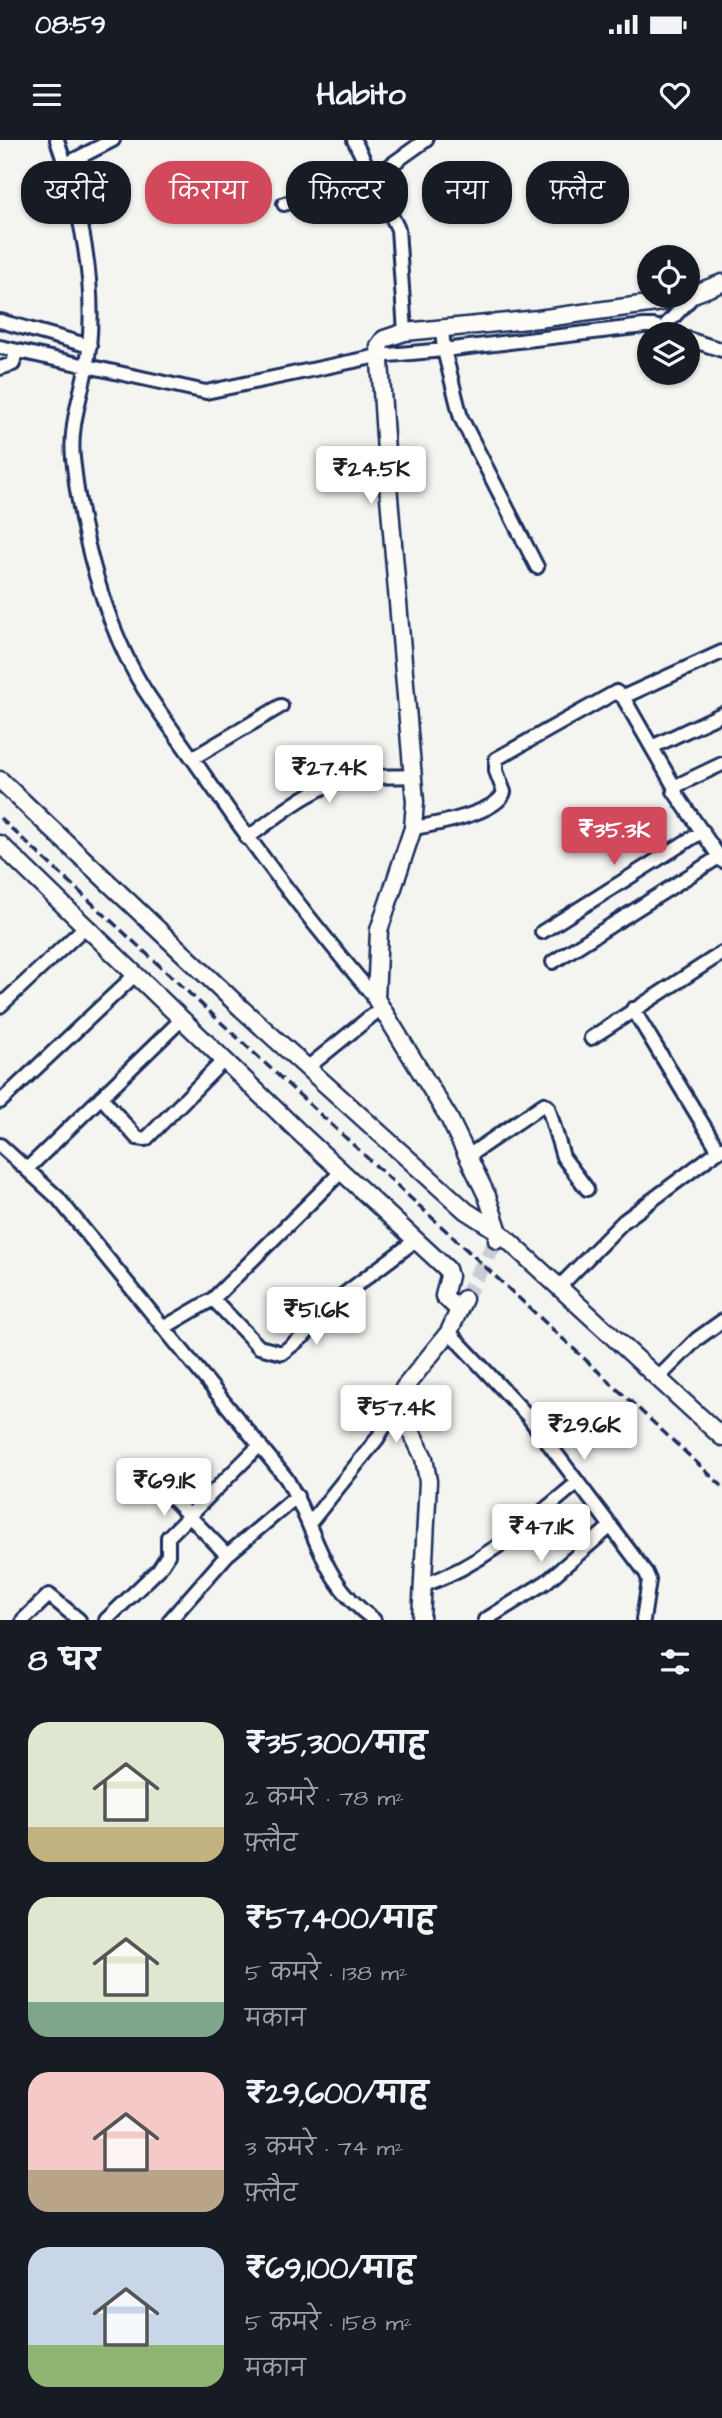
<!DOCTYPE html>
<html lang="hi">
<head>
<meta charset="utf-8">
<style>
	body { margin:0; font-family:"Architects Daughter","Playpen Sans Deva",sans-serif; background:#20242c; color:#f1f3f6; height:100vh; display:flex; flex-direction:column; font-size:26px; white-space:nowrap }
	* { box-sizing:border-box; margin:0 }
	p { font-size:23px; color:#9ea1a6 }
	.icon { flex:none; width:38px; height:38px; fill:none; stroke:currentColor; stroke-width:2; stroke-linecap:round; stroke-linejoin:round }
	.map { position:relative; height:1480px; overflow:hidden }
	.side { display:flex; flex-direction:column; background:#171b24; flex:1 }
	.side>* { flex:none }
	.banner { position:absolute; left:21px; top:21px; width:681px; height:63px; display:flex; gap:14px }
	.controls { position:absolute; left:637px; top:105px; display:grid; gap:14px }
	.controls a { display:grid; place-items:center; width:63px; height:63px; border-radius:50%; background:#171b24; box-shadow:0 2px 5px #0004; font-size:35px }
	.price { position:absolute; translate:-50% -60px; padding:0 16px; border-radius:7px; background:#fff; color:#222; font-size:23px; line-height:46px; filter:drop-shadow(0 2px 4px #0008) }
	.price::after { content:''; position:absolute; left:50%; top:42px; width:21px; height:16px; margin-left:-10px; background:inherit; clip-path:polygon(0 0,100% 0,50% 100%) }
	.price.current { background:#d1495b; color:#fff }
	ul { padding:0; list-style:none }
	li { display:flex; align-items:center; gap:21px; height:175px; padding:0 28px }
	li span { display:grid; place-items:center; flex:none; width:196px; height:140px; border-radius:21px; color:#555 }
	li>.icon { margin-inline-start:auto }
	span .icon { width:84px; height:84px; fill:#fffc; stroke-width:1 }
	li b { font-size:30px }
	h2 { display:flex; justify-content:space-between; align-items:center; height:84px; padding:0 28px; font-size:30px }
	.pill { padding:0 24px; border-radius:28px; background:#171b24; box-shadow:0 2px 5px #0004; font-size:24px; line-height:63px }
	.pill.current { background:#d1495b; color:#fff }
	.status { display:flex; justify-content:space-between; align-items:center; height:49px; padding:0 35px; background:#171b24; direction:ltr }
	.status svg { height:19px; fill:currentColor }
	header { display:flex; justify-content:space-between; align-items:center; height:91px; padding:0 28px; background:#171b24; font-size:32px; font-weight:800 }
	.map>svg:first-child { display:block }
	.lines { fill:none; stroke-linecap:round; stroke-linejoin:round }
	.tertiary-tunnel { stroke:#c9cdd4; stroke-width:16; stroke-dasharray:16 8; stroke-linecap:butt }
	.minor-casing { stroke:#1b2f5e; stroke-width:18 }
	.tertiary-casing { stroke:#1b2f5e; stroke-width:21 }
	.minor { stroke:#fdfcf7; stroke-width:12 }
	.tertiary { stroke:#fdfcf7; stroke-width:16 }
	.rail { stroke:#1b2f5e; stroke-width:3.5; stroke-dasharray:10 5; stroke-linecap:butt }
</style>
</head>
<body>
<div class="status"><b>08:59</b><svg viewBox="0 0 49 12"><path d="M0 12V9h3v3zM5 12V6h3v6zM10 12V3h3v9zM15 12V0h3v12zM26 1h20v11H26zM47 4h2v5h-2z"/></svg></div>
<header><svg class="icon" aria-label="menu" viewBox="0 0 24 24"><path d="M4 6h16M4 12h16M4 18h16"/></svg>Habito<svg class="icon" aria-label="heart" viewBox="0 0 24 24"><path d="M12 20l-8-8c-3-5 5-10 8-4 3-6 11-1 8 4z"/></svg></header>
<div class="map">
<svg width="722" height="1480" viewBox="0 0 722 1480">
	<rect width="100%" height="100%" fill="#f4f4f1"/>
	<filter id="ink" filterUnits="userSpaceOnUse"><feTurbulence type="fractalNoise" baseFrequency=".0143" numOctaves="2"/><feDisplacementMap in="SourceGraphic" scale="14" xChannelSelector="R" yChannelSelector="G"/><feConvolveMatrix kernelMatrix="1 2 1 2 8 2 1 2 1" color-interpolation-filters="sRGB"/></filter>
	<g filter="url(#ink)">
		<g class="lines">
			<path class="tertiary-tunnel" d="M 464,1159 L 497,1100"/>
			<defs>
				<path id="minor" d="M 57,0 C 80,66 96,137 89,208 C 86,245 69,279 73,318 C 80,391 105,486 144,549 C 162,577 183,604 202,632 C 256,711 314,786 376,859
					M 354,0 L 398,89 L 405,192
					M 66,24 L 113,0
					M 284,64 L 374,37 L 426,0
					M 0,181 L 90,206
					M 663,188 L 695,154
					M 442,190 L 444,210 L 644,186 L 654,186 L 676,194
					M 688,199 L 722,210
					M 0,207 L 206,252 L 378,216 L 444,210 L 461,278 L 537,427
					M 0,228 L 13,224 L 16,211
					M 623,557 L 722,512
					M 652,607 L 722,574
					M 193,618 L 281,566
					M 722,624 L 678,645 L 674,651 L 722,721
					M 413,688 C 433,685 498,673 504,652 L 496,631 L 496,619 L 616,552 L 623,557 L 675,648
					M 247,698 C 277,677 314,644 351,639 C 371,636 392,637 412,636
					M 542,792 L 703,691
					M 553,822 L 719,717
					M 0,866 L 86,786
					M 633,869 L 719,1011
					M 591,898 L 722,813
					M 307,928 L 381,868
					M 101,957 L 137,998 L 146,999 L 224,920
					M 0,962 L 136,834
					M 0,1005 L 58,1058 L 286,1338 C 318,1391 319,1440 374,1480
					M 468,1016 L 544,964 L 548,967 L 563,1017 L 587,1049
					M 28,1028 L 182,879
					M 559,1147 L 624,1081 L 722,1008
					M 213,1159 L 259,1207 L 282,1213 L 304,1196 L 330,1165 L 416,1100
					M 165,1187 L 213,1159 L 342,1031
					M 449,1192 L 527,1275 L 646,1433 L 649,1440 L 643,1480
					M 658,1238 L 697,1199 L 722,1181
					M 162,1348 L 227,1415
					M 309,1384 L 377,1299 L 398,1264
					M 424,1445 C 484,1424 530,1382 578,1342
					M 23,1480 L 49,1455 L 79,1480
					M 106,1480 L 159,1429 L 168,1415 L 168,1397 L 260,1305
					M 170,1480 L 227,1415 L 297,1356
					M 485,1480 L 546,1442 L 611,1386"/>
				<path id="tertiary" d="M 688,156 L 722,143
					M 0,640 L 242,869 L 466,1071 L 499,1092 L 722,1297
					M 0,704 L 301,994 L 447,1129 L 449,1136 L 444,1156 L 459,1170
					M 497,1100 L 499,1092 L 487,1056 L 449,978 L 376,859 L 379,790 L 413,688 L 415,662 L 389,357 L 379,206 L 384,199 L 405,192 L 538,179 L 656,163 L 687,156
					M 421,1480 L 428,1341 L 424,1318 L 398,1264 L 404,1248 L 449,1192 L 464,1159"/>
			</defs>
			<use href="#minor" class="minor-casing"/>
			<use href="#tertiary" class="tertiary-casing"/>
			<use href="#minor" class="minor"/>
			<use href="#tertiary" class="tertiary"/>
			<path class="rail" d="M 0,678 L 722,1346"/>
		</g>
	</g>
</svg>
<div class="controls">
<a><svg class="icon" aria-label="locate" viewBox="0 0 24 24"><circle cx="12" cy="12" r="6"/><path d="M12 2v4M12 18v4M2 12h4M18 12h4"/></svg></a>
<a><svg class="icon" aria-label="layers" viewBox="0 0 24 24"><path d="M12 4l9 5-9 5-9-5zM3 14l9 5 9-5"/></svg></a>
</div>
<b class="price" style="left:371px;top:366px">₹24.5K</b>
<b class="price" style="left:329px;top:665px">₹27.4K</b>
<b class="price current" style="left:614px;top:727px">₹35.3K</b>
<b class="price" style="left:316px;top:1207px">₹51.6K</b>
<b class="price" style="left:396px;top:1305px">₹57.4K</b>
<b class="price" style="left:584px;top:1322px">₹29.6K</b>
<b class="price" style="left:164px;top:1378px">₹69.1K</b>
<b class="price" style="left:541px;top:1424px">₹47.1K</b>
<div class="banner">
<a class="pill">खरीदें</a>
<a class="pill current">किराया</a>
<a class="pill">फ़िल्टर</a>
<a class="pill">नया</a>
<a class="pill">फ़्लैट</a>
</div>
</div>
<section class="side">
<h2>8 घर<svg class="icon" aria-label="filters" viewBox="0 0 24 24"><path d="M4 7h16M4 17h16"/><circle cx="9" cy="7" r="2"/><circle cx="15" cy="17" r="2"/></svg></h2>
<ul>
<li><span style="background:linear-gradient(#dfe7d0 75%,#c2b280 0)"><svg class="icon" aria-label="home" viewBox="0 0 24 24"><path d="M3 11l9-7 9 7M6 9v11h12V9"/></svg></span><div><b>₹35,300/माह</b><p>2 कमरे · 78 m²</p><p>फ़्लैट</p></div></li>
<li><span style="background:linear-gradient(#dfe7d0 75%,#7fa58c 0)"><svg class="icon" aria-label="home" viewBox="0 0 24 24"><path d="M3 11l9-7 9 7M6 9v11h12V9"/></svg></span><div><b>₹57,400/माह</b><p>5 कमरे · 138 m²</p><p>मकान</p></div></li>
<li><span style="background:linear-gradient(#f6c9c9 70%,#b9a48a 0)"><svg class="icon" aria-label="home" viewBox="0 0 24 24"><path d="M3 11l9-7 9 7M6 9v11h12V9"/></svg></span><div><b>₹29,600/माह</b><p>3 कमरे · 74 m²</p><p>फ़्लैट</p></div></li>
<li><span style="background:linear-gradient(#c9d6e8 70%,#8fb573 0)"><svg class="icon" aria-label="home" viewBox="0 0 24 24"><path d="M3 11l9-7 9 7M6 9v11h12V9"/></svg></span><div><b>₹69,100/माह</b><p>5 कमरे · 158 m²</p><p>मकान</p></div></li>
</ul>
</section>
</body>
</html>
